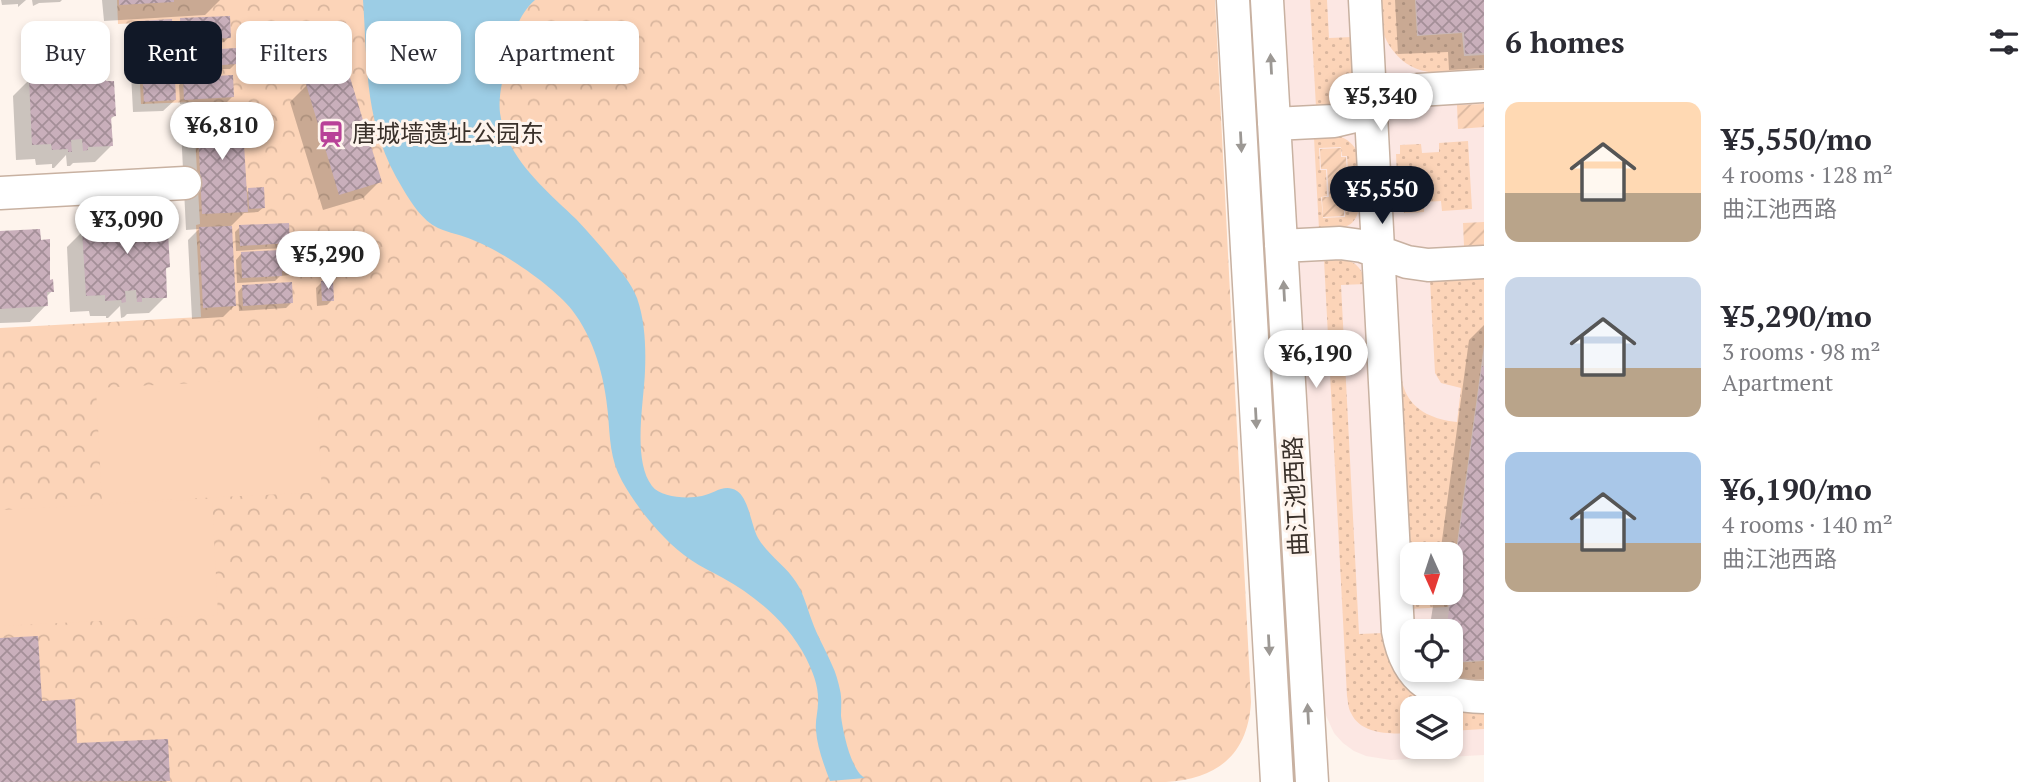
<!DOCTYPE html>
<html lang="en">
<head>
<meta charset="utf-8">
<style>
	body { margin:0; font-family:"PT Serif","Noto Sans SC",serif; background:#f2f2f3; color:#2b2b33; height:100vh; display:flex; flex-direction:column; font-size:26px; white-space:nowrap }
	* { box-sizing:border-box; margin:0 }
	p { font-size:23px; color:#7c7c81 }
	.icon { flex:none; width:38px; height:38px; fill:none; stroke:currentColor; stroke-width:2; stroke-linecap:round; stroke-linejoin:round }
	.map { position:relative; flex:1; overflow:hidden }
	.details { display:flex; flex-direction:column; background:#fff; width:560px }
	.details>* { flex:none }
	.guide { position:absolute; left:21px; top:21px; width:665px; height:63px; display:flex; gap:14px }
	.needle { width:46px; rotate:177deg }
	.buttons { position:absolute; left:1400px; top:542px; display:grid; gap:14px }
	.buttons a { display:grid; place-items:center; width:63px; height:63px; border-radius:14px; background:#fff; box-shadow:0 4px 10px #0003; font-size:35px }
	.price { position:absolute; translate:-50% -60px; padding:0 16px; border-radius:24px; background:#fff; color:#222; font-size:23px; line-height:46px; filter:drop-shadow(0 2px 4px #0008) }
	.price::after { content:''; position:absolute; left:50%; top:42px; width:21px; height:16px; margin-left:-10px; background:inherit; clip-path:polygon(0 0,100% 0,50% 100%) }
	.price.selected { background:#111827; color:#fff }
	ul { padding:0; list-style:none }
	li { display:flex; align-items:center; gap:21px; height:175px; padding:0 21px }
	li span { display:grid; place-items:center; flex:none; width:196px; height:140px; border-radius:14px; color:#555 }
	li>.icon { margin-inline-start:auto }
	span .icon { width:84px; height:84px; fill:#fffc; stroke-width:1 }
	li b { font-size:30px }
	h2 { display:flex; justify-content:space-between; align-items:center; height:84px; padding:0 21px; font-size:30px }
	.pill { padding:0 24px; border-radius:14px; background:#fff; box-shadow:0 4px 10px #0003; font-size:24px; line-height:63px }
	.pill.selected { background:#111827; color:#fff }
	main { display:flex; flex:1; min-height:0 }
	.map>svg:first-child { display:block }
	.commercial { fill:#fce7e3; fill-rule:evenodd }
	.grass { fill:url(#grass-dots); fill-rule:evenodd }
	.park { fill:url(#park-crowns) }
	.garden { fill:url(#garden-furrows) }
	.pitch { fill:#fcd4b8 }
	.water { fill:#9ccde5 }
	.shadow { fill:#0003 }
	.building { fill:url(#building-cross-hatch) }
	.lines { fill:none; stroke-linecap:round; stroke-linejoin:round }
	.minor-casing { stroke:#c8b1a1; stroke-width:35 }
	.minor { stroke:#fff; stroke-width:32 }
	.oneway { fill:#9c9894 }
	.labels { text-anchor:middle; stroke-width:6; stroke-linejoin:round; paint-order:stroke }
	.poi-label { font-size:24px; fill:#39302a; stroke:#fef4ed; text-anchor:start }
	.street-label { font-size:24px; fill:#39302a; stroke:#fef4ed }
</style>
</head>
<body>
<main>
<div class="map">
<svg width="1484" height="782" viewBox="0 0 1484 782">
	<defs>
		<pattern id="grass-dots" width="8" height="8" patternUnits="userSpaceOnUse" patternTransform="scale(1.75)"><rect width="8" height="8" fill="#fcd4b8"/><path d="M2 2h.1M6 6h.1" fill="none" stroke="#d9b69e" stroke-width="1.8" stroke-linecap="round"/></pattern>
		<pattern id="park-crowns" width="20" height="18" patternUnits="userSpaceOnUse" patternTransform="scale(1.75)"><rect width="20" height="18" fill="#fcd4b8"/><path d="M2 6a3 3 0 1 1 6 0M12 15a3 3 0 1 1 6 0" fill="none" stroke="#d9b69e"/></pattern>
		<pattern id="garden-furrows" width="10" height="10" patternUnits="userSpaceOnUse" patternTransform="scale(1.75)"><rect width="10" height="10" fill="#fcd4b8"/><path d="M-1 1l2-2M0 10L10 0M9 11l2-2" fill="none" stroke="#d9b69e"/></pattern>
		<pattern id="building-cross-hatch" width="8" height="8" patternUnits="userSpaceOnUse" patternTransform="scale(1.75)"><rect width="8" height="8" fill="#c9afbb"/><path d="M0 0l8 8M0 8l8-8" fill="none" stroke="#a48f98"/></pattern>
	</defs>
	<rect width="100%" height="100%" fill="#fef4ed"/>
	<path class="commercial" d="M 1284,0 L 1484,0 L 1484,755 L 1391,760 L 1366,756 L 1354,751 L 1343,743 L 1334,733 L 1323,709 ZM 1412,555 L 1451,555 L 1451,593 L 1412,593 ZM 1412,632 L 1451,632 L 1451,670 L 1412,670 ZM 1412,709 L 1451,709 L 1451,747 L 1412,747 Z"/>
	<path class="grass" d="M 1310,0 L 1327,0 L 1329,38 L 1352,37 C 1354,76 1367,104 1316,107 Z
		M 1379,0 L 1415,0 L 1417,36 L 1462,33 L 1464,56 L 1484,55 L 1484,72 C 1453,73 1417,80 1395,53 C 1389,46 1384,37 1382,28 C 1380,19 1380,9 1379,0 Z
		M 1339,136 C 1349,140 1353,144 1358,153 C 1359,172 1368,217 1347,226 C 1339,230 1328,229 1319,229 L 1314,138 ZM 1341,147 L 1342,156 L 1347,156 L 1350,207 L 1345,207 L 1345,217 L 1323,218 L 1321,197 L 1327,196 L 1326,170 L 1320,170 L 1319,148 Z
		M 1468,141 L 1472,209 L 1442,211 L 1441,201 L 1424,202 L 1424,212 L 1404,213 L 1403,204 L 1398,204 L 1396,154 L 1400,154 L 1400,145 L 1421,144 L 1422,153 L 1439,152 L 1439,143 Z
		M 1343,259 C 1356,261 1364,271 1366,284 L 1341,285 L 1359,634 L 1384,633 C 1387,644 1389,659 1395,669 C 1416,707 1445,708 1484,710 L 1484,729 L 1451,731 L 1451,709 L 1412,709 L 1412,733 C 1391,734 1361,735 1351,713 C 1348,708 1348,701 1347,696 L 1324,260 Z
		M 1484,277 L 1484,345 L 1451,588 L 1451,555 L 1412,555 L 1412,593 L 1450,593 L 1448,607 L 1409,609 L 1400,368 C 1401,375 1402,384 1405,391 C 1414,412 1436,420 1457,422 L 1461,388 L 1441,383 L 1435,373 L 1430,280 Z
		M 1484,661 L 1484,684 L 1469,685 L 1429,670 L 1451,670 L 1451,663 Z"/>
	<path class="park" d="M 117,0 L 1215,0 L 1251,702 C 1248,755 1217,779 1166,782 L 0,782 L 0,328 L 201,317 L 196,225 L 200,224 L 193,102 L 141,104 L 137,23 L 118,24 Z"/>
	<path class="garden" d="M 1484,104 L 1484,127 L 1458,129 L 1457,105 Z
		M 1341,148 L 1341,157 L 1346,157 L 1349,206 L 1344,207 L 1344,216 L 1323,217 L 1322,197 L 1329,197 L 1327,169 L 1321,169 L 1320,149 Z
		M 1484,222 L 1484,245 L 1464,246 L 1463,223 Z"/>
	<path class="pitch" d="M 316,377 L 322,492 L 102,503 L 96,388 Z
		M 212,499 L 218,615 L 0,626 L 0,510 Z"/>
	<path class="water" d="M 363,0 L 535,0 C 517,16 512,39 507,61 C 503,78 498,96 500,113 C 506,158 546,190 576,219 C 588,232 600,245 611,259 C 621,271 631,283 637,298 C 645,321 646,347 645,371 C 644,402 632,460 652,486 C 661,498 688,499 702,496 C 714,494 724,483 737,491 C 749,499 751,525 758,538 C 768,555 786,566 796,582 C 804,594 807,608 812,621 C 817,636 826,650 832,665 C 836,673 838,681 840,690 C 842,698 841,707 841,716 C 843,732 851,771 865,778 L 830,781 C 824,765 817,747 816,730 C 815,721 818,712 818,703 C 819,687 813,672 806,658 C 788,623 757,597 723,578 C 713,572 701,567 691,560 C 664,542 637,508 622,481 C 610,459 610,438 608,414 C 605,378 594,338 572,310 C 553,286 502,251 473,240 C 462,235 449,233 438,228 C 422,220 412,204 403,189 C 364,125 368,72 363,0 Z"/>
	<path class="shadow" d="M 1,0 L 26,0 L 18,7 L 18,4 L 2,5 Z
		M 32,0 L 62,0 L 60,2 L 39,3 L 33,6 Z
		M 102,0 L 220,0 L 205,15 L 104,21 Z
		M 1395,0 L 1484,0 L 1484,68 L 1449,70 L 1448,52 L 1398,54 Z
		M 181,20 L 229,37 L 224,42 L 219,43 L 219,50 L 235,64 L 230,69 L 220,69 L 211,78 L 232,97 L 227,102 L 180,104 L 179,85 L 188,76 L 178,77 L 177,53 L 186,44 L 177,45 L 176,26 Z
		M 140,22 L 175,100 L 163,111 L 133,112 L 129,34 Z
		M 71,56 L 104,83 L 114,116 L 110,120 L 111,146 L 95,162 L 73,163 L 70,166 L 67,166 L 66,155 L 54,168 L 52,168 L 52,164 L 36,165 L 35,159 L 16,160 L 13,96 L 29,80 L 35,79 L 50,65 L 54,74 Z
		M 307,85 L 380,181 L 363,198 L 323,210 L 290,102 Z
		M 197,113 L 245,194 L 249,190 L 264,207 L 258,212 L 244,213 L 230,227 L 234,306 L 223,317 L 192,319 L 188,240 L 199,229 L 186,230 L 181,129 Z
		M 125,208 L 159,234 L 168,267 L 164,271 L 165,297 L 149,313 L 127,314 L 124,317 L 121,318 L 120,306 L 108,318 L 106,318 L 106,316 L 90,316 L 89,311 L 70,312 L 67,247 L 83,231 L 90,230 L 104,216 L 108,225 Z
		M 240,227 L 288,243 L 283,248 L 236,251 L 235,232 Z
		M 0,232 L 39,242 L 47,264 L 52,291 L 46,297 L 46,305 L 30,322 L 0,323 Z
		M 241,254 L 279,256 L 295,270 L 290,275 L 280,276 L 275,281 L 237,283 L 236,260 Z
		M 321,283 L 332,300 L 327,305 L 317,306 L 316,288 Z
		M 243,286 L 291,303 L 286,308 L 239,311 L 238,292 Z
		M 1484,325 L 1484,679 L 1423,682 L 1424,670 L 1451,670 L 1451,632 L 1429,632 L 1435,593 L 1451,593 L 1451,555 L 1440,555 L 1469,340 Z
		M 0,640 L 40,703 L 76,745 L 168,780 L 166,782 L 0,782 Z"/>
	<path class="building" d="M 119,0 L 174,0 L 174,2 L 119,5 Z
		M 1416,0 L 1484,0 L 1484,53 L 1465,54 L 1464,32 L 1418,35 Z
		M 230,16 L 231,38 L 181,40 L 180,18 Z
		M 172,19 L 176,100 L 144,102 L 139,21 Z
		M 221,44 L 221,49 L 236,48 L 237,64 L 222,65 L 222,70 L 183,72 L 182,46 Z
		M 104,53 L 106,81 L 114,81 L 116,116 L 111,117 L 113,146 L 88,147 L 88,150 L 83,151 L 82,139 L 71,140 L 72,152 L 68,152 L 68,149 L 52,150 L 51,144 L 32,145 L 29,78 L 50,77 L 49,63 L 55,63 L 55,70 L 69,69 L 71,55 Z
		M 348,71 L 382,182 L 339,195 L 306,84 Z
		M 233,75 L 234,97 L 184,100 L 183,78 Z
		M 242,109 L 248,212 L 202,214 L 197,111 Z
		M 264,187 L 265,208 L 249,209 L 248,188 Z
		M 159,204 L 160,233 L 168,232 L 170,267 L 166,268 L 167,298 L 142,298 L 142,302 L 137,302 L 136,290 L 125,291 L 126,302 L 122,303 L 121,300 L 105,301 L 105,295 L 86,296 L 82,229 L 104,228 L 103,214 L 109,214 L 109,221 L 123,221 L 124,206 Z
		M 289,223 L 290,243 L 240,246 L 239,225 Z
		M 232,226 L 236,306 L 203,308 L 199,227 Z
		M 40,229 L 41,240 L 50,239 L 50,280 L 53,279 L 54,292 L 47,292 L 48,306 L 0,309 L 0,231 Z
		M 281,250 L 281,255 L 296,254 L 297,270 L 282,271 L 282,276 L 242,278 L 241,252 Z
		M 333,280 L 334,301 L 322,301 L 321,281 Z
		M 292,282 L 293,303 L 243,306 L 242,285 Z
		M 1482,366 L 1484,366 L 1484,660 L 1451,662 L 1451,632 L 1446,632 Z
		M 38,636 L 42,701 L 75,699 L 77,743 L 168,739 L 170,781 L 0,782 L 0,638 Z"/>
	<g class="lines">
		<defs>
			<path id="minor" d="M 1233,0 L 1277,782
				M 1267,0 L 1312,782
				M 1365,0 L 1398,631 C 1407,682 1434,696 1484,697
				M 1274,124 L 1334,121 L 1355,116 L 1398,95 L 1418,90 L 1484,86
				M 0,193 L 185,183
				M 1281,246 L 1340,243 L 1362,246 L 1407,262 L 1428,265 L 1484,262"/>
		</defs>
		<use href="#minor" class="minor-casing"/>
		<use href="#minor" class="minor"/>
	</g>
	<defs><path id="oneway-solid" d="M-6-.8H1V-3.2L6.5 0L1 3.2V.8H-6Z" transform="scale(1.75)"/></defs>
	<g class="oneway">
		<use href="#oneway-solid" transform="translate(1271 64) rotate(-93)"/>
		<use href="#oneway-solid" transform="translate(1241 142) rotate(87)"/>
		<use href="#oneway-solid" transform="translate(1284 291) rotate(-93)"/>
		<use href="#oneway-solid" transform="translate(1256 418) rotate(87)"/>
		<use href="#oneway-solid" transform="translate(1269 645) rotate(87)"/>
		<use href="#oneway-solid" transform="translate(1308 714) rotate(-93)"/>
	</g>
	<defs>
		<symbol id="station-bare" viewBox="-9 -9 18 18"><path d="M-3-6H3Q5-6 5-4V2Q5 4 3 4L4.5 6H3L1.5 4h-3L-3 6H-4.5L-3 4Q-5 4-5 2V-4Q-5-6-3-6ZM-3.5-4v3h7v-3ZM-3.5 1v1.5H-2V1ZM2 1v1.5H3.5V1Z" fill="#b84198" stroke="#fef4ed" stroke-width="2.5" paint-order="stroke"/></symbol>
	</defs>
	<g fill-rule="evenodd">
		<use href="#station-bare" x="312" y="115" width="38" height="38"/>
	</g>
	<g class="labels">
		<g class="poi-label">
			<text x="352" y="142">唐城墙遗址公园东</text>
		</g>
		<g class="street-label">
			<text transform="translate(1296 496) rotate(-93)" y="8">曲江池西路</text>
		</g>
	</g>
</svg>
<div class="buttons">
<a><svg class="needle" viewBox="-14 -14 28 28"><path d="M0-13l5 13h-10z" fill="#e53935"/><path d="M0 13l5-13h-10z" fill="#7c7c81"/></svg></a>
<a><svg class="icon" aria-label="locate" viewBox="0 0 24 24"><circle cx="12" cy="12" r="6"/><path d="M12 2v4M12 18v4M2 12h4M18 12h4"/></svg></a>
<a><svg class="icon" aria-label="layers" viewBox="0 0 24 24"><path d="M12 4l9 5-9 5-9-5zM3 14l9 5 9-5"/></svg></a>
</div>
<b class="price" style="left:1381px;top:133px">¥5,340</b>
<b class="price" style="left:222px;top:162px">¥6,810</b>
<b class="price selected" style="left:1382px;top:226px">¥5,550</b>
<b class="price" style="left:127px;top:256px">¥3,090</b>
<b class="price" style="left:328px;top:291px">¥5,290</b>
<b class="price" style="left:1316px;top:390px">¥6,190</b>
<div class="guide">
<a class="pill">Buy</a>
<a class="pill selected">Rent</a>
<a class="pill">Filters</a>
<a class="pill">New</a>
<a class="pill">Apartment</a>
</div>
</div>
<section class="details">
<h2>6 homes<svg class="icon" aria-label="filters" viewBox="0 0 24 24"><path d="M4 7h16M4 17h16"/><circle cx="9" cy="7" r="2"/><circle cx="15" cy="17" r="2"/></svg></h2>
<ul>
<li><span style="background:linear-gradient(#ffd9b3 65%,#b9a48a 0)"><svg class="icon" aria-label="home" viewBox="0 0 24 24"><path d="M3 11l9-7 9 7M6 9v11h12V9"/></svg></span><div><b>¥5,550/mo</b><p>4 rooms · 128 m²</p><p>曲江池西路</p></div></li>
<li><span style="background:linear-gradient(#c9d6e8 65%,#b9a48a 0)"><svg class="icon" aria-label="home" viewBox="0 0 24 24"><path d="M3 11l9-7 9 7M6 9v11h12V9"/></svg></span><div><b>¥5,290/mo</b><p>3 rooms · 98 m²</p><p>Apartment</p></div></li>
<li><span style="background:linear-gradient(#a9c7e8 65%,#b9a48a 0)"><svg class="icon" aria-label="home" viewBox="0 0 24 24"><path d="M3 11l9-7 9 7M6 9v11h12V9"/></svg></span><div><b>¥6,190/mo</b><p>4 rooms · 140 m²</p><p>曲江池西路</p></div></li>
</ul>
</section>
</main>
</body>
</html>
